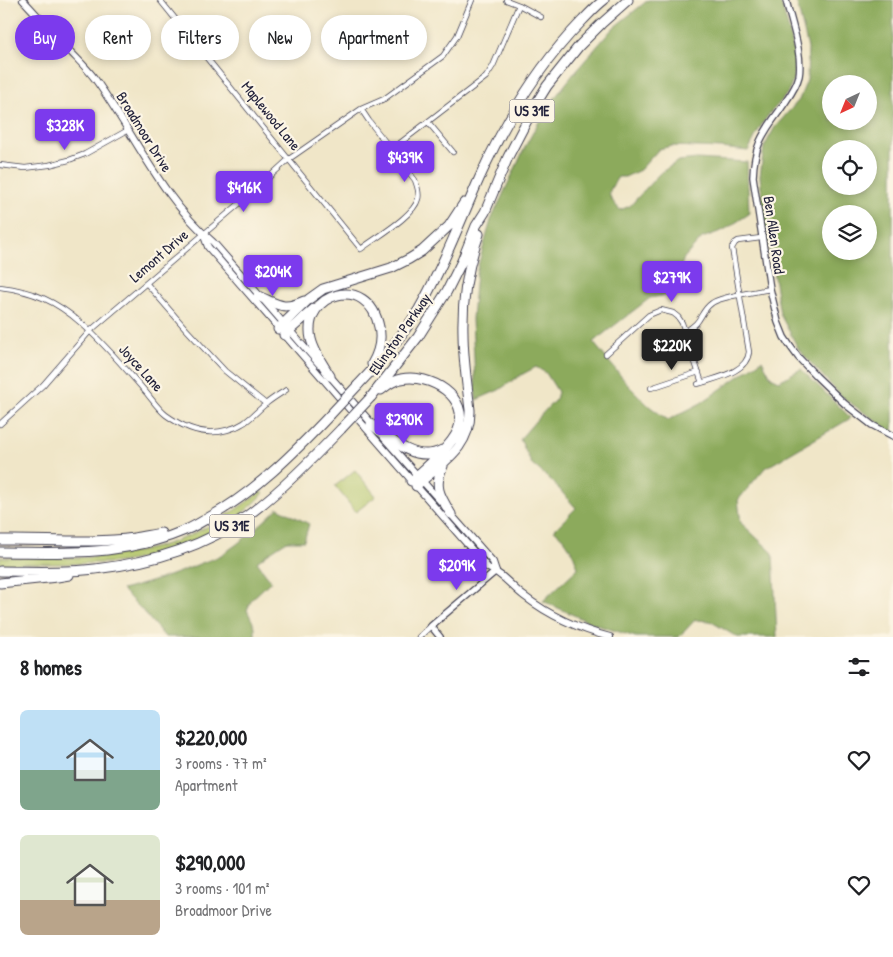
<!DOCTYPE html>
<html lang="en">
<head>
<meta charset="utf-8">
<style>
	body { margin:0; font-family:"Patrick Hand",sans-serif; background:#f6f6f6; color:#202124; height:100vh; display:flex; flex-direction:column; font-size:19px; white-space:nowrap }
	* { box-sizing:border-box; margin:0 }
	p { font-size:16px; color:#757577 }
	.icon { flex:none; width:28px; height:28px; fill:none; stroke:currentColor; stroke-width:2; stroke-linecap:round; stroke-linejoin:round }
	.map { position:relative; height:637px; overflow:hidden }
	.details { display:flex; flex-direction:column; background:#fff; flex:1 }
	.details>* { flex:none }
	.banner { position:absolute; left:15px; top:15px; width:500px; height:45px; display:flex; gap:10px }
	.needle { width:32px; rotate:223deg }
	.buttons { position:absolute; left:822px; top:75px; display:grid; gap:10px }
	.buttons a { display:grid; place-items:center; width:55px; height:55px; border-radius:50%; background:#fff; box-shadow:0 2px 8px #0003; font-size:25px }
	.price { position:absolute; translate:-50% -42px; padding:0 11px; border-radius:5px; background:#7c3aed; color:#fff; font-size:16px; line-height:32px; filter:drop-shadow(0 1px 2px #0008) }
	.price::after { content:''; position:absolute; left:50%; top:30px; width:15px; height:11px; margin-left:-8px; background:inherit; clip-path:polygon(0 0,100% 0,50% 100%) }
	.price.on { background:#222; color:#fff }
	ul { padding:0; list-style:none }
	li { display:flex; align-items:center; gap:15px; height:125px; padding:0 20px }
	li span { display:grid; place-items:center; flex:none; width:140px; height:100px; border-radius:8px; color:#555 }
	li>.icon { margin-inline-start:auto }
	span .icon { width:60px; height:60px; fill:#fffc; stroke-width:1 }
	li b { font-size:21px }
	h2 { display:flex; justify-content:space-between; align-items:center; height:60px; padding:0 20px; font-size:21px }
	.chip { padding:0 18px; border-radius:22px; background:#fff; box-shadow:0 2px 8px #0003; font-size:18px; line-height:45px }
	.chip.on { background:#7c3aed; color:#fff }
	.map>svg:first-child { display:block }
	.green { fill:#b1c468; stroke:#6a7352 }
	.forest { fill:#8caa5c; stroke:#57664c; fill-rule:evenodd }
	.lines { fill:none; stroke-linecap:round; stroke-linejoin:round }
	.minor-casing { stroke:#413f50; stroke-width:6 }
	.tertiary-casing { stroke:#413f50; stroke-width:8 }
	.secondary-casing { stroke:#413f50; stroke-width:8 }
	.motorway-casing { stroke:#413f50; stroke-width:11 }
	.minor { stroke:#fff; stroke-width:4.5 }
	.tertiary { stroke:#fff; stroke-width:5.5 }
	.secondary { stroke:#fff; stroke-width:6 }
	.motorway { stroke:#fff; stroke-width:9 }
	.motorway-bridge-casing { stroke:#413f50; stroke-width:11; stroke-linecap:butt }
	.motorway-bridge { stroke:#fff; stroke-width:9 }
	.labels { text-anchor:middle; stroke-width:4.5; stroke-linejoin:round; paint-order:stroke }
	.shield { fill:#fcf5e5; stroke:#63616e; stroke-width:1 }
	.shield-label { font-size:14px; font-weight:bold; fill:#22223b }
	.street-label { font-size:15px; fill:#22223b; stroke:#fcf5e5 }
</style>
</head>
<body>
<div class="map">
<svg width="893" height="637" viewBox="0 0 893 637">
	<rect width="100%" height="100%" fill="#fcf5e5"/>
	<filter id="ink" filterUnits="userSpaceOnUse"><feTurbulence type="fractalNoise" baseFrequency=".02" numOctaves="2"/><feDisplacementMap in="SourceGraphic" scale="10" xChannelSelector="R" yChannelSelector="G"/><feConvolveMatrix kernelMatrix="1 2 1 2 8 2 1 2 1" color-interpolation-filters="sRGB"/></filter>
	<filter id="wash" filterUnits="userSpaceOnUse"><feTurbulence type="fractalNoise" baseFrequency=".0096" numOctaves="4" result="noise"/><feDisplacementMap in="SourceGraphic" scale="20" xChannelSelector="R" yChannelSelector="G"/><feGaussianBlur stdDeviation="1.12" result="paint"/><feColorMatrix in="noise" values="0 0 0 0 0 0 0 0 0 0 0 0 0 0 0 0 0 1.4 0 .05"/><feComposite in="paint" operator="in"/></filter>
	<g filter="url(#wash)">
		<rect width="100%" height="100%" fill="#f0e6c8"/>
		<path class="green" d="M 355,470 L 376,496 L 356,512 L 335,486 Z
			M 260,492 L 263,492 L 263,494 C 249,510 236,518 218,528 C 188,545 155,557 122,562 C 113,563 104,563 95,563 C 63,565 32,563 0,564 L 0,557 C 30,557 61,559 92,557 C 159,554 207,533 260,492 Z"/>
		<path class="forest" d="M 648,0 L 780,0 C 787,26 800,56 792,83 C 788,97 775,106 767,117 C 759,127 754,140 748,151 L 721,148 L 672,146 L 659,149 L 640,170 L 625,177 L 618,177 C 607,194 606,194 620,210 L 630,206 L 659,174 L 678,161 L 697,159 L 747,162 L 749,214 L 724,230 L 702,238 L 684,258 L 677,277 L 673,294 L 650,298 L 593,342 L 629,386 L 649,406 L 668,420 L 701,403 L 762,360 L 771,377 L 779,381 L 801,369 L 851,418 L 764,469 L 738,500 L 741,523 L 773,553 L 777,637 L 737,637 L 710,621 L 695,620 L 679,637 L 636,637 L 593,624 L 543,601 L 578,568 C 573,552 568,541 554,530 L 576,508 L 553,482 L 531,463 L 520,439 L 538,418 L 556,399 L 558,392 L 546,373 L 536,367 L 521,375 L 499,390 L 476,400 L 472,319 L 476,273 L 491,220 L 526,145 L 546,109 L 575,72 L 613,28 Z
			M 796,0 L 893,0 L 893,433 L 842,397 L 799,350 L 780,314 L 764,215 L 760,176 L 764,147 L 775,127 L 799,100 L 807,80 L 808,48 ZM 831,84 L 869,84 L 869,121 L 831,121 ZM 831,149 L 869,149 L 869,186 L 831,186 ZM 831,214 L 869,214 L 869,251 L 831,251 Z
			M 278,508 L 309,524 L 304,541 L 287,541 L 267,554 L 257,562 L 271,581 L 252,599 L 247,610 L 255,627 L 255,637 L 165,637 L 141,609 L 122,590 C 149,583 174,575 199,564 C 206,561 214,559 221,555 C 242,542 260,525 278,508 Z"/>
	</g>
	<g filter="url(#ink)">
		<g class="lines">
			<defs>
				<path id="minor" d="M 160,0 L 361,249 C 375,238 414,216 418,199 C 420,193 417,186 415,180 L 369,121 L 361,109
					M 506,0 L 519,5 L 541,17
					M 428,122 L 453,152
					M 391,150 L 486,77 L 493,66 L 519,5
					M 0,165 L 25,168 L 49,165 L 69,160 L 85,154 L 128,130
					M 147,284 L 186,329 L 225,371 L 266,404
					M 0,287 C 33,291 56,301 81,323 C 104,343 124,367 144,390 C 151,398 158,409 166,415 C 184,428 206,436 227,430 C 247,425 252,415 267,403 C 273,398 280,394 286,390
					M 685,331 C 703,323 699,312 712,303 C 721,296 757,292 770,289
					M 606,354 L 649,315 L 661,310 L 673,313 L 678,317 L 682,323 L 702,383
					M 698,384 C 715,378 747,373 749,352 L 732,248 L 735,243 L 738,241 L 761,238
					M 651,388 L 699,372
					M 0,424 L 43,385 L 90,331 L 246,198 L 289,159 L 361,109 L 384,99 L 443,56 L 457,36 L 472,0
					M 419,637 L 431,626"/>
				<path id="tertiary" d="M 786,0 C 791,22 803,54 799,76 C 796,89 787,99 780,110 C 762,134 754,147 753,177 L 770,289 L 778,322 L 784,337 L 790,346 L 798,357 L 816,376 L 845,404 L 872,425 L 893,436
					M 440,637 L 431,626 L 496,571"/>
				<path id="secondary" d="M 23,0 C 38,16 52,32 67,48 C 76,58 87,68 95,79 C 134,133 161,198 213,242 L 319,364
					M 204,236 L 208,247 L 234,277 L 488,568 C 502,573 512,587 524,596 C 550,616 579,629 610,637
					M 328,374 L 374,426
					M 384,438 L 442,503
					M 448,511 L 493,562 L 496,571"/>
				<path id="motorway" d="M 258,296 C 278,304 282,311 304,301
					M 278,329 L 309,299 L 323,289 L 391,268 L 409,259 L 422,251 L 449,226 L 464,203
					M 284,335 L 315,308
					M 330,376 C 323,365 314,352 311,339 C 301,293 368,272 379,327 C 382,340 379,352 372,364
					M 358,385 C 380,362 402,337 419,309 C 443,267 460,222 479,179 C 505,121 538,66 582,21 C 589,14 596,6 604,0
					M 381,390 C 387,385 394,380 401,379 C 430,373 471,397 458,430 C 452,446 424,469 411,481
					M 371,397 L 418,337 L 447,291 L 462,261 L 476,226 L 485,212 L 508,157 L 534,107 L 547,86 L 579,46 L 601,24 L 628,0
					M 371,424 C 390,439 416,464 442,450
					M 443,466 C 433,486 440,496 451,514
					M 416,486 C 441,463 471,449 470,410 C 467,384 463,358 463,333 C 462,300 468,265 479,234
					M 0,540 C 45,539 90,544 134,538 C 143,536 152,535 161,533
					M 0,552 C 35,552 72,554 107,550 C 134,547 163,540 188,529 C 195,526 201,522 208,518 C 255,492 293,454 330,415
					M 0,571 C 31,571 63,573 95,569 C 149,563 202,548 247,516 C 281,491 312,459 341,429
					M 0,583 L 57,577 L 69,575"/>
			</defs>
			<use href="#minor" class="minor-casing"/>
			<use href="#tertiary" class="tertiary-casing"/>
			<use href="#secondary" class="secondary-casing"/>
			<use href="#motorway" class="motorway-casing"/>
			<use href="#minor" class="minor"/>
			<use href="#tertiary" class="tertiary"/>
			<use href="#secondary" class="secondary"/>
			<use href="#motorway" class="motorway"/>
			<defs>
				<path id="motorway-bridge" d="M 330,415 L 358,385
					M 341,429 L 371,397"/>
			</defs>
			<use href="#motorway-bridge" class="motorway-bridge-casing"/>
			<use href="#motorway-bridge" class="motorway-bridge"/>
		</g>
	</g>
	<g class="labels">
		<g class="shield">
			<rect x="509.5" y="99.5" width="45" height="23" rx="4"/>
			<rect x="209.5" y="514.5" width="45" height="23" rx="4"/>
		</g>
		<g class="shield-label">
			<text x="532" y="116">US 31E</text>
			<text x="232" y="531">US 31E</text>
		</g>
		<g class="street-label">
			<text transform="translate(271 116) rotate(51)" y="5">Maplewood Lane</text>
			<text transform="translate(144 132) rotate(58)" y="5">Broadmoor Drive</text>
			<text transform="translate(774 235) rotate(82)" y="5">Ben Allen Road</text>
			<text transform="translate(159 256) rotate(-41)" y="5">Lemont Drive</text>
			<text transform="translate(400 334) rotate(-55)" y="5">Ellington Parkway</text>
			<text transform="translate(141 368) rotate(48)" y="5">Joyce Lane</text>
		</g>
	</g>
</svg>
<div class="buttons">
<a><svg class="needle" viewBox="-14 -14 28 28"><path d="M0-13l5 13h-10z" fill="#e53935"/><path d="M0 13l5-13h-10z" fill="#757577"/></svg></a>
<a><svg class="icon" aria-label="locate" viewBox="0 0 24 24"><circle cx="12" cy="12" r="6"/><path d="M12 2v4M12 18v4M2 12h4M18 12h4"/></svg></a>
<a><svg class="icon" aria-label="layers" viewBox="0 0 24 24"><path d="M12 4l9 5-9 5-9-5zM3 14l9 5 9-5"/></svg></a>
</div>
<b class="price" style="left:65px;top:151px">$328K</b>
<b class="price" style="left:405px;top:183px">$439K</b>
<b class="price" style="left:244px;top:213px">$416K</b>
<b class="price" style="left:273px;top:297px">$204K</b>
<b class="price" style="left:672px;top:303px">$279K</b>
<b class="price on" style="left:672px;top:371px">$220K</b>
<b class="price" style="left:404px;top:445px">$290K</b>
<b class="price" style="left:457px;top:591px">$209K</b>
<div class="banner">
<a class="chip on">Buy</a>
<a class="chip">Rent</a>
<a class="chip">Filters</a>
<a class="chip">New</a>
<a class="chip">Apartment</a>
</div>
</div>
<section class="details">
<h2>8 homes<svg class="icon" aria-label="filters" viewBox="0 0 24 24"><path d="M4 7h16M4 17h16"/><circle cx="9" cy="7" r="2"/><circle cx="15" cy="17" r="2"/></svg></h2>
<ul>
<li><span style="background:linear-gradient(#bfe0f5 60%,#7fa58c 0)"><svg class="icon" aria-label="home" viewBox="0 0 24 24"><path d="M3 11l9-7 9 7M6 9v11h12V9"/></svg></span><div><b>$220,000</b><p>3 rooms · 77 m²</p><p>Apartment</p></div><svg class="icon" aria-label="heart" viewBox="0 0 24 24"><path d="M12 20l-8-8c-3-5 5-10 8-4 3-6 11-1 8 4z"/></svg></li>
<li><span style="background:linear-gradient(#dfe7d0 65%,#b9a48a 0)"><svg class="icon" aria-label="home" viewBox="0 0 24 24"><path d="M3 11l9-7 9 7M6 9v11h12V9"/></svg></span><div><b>$290,000</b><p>3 rooms · 101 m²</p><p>Broadmoor Drive</p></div><svg class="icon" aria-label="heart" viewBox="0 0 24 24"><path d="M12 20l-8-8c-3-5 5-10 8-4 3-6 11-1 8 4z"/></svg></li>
</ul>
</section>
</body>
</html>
